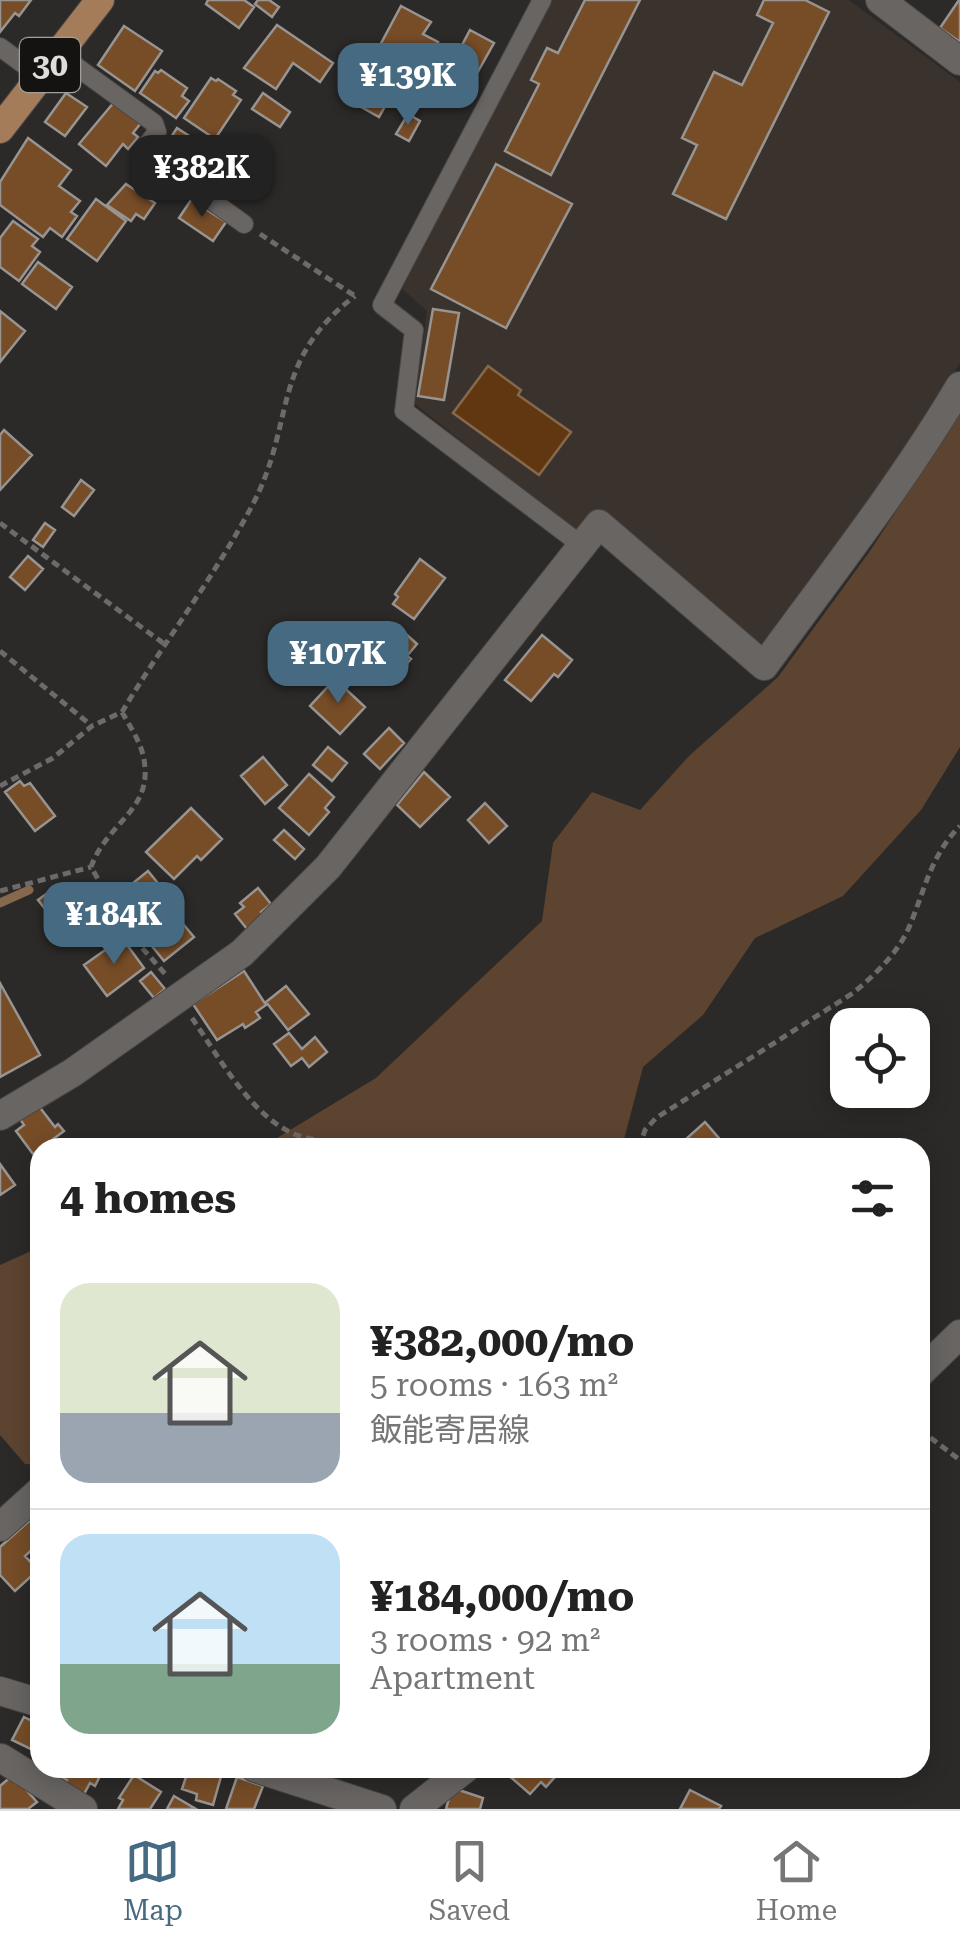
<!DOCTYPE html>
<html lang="en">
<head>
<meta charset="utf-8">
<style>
	body { margin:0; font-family:"Roboto Serif","Noto Sans JP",serif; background:#f6f6f6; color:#222; height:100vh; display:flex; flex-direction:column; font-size:38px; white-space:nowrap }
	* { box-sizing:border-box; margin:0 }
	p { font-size:32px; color:#767676 }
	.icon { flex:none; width:55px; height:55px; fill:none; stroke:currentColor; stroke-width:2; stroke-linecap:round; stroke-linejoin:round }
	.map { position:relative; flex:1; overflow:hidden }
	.side { position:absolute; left:30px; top:1138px; width:900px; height:640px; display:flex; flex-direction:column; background:#fff; border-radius:30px; box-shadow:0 5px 25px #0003 }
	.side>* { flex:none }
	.tools { position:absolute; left:830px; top:1008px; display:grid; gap:20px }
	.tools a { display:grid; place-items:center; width:100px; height:100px; border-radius:20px; background:#fff; box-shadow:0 5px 25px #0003; font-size:50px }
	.price { position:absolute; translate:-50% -85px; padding:0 22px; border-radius:20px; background:#466a81; color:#fff; font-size:32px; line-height:65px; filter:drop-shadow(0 2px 5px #0008) }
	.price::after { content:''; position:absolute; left:50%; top:60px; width:30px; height:22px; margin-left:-15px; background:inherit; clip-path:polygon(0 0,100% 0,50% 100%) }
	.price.current { background:#222; color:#fff }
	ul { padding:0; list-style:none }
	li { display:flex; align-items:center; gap:30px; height:250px; padding:0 30px }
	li+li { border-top:2px solid #e0e0e0 }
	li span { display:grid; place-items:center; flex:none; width:280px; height:200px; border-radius:30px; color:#555 }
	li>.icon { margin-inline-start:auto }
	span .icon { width:120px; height:120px; fill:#fffc; stroke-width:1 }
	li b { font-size:42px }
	h2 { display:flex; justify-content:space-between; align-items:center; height:120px; padding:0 30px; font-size:42px }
	.tab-bar { display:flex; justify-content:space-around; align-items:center; height:140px; border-top:2px solid #e0e0e0; background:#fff; font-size:28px; color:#767676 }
	.tab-bar a { display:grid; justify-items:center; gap:5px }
	.tab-bar .current { color:#466a81 }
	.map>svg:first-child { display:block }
	.built { fill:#39322d }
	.green { fill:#5d4430 }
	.water { fill:#603710; stroke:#86694d; stroke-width:2.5 }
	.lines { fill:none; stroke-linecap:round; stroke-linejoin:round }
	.stream { stroke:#86694d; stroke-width:9 }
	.building { fill:#774d28; stroke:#979491; stroke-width:2.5 }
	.service-casing { stroke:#4a4746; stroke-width:20 }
	.minor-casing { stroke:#4a4746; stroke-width:30 }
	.primary-casing { stroke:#4a4746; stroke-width:30 }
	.path { stroke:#6d6b6a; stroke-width:5; stroke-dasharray:8 5; stroke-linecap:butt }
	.service { stroke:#686563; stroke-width:18 }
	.minor { stroke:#686563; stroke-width:28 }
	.primary { stroke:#a57c59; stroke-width:28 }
	.labels { text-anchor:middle; stroke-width:8; stroke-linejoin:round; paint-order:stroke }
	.shield { fill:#141312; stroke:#a2a09f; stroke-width:2.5 }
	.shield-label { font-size:32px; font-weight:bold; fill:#dfdddc }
</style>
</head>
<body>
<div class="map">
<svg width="960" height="1809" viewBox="0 0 960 1809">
	<rect width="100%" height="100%" fill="#2c2a28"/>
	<path class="built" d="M 550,0 L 849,0 L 960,82 L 960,363 L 866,506 L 772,641 L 755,643 L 596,512 L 577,533 L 415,404 L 427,311 L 402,289 Z"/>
	<path class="green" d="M 960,413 L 960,747 L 921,810 L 843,896 L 755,938 L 703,1015 L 643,1067 L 622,1147 L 262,1147 L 376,1078 L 542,921 L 553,843 L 592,792 L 640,810 L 690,755 L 778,677 L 870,551 Z
		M 40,1247 L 40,1465 L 25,1464 L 0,1435 L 0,1265 Z"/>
	<path class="water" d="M 488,366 L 521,390 L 518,395 L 571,432 L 539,475 L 453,413 Z"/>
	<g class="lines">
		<path class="stream" d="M 0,903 L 29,890"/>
	</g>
	<path class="building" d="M 0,0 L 31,0 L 19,16 L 15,13 L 0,32 Z
		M 208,0 L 244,0 L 254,7 L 239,28 L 206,4 Z
		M 258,0 L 269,0 L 279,7 L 272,17 L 255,4 Z
		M 585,0 L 640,0 L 551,175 L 505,151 L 539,84 L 531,80 L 547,48 L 558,53 Z
		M 764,0 L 805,0 L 829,12 L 726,219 L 673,194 L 697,145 L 682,138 L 714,72 L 742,85 L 773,23 L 757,15 Z
		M 959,0 L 960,0 L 960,42 L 940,28 Z
		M 401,6 L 431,22 L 423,34 L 438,42 L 409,95 L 375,77 L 379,69 L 370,64 Z
		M 277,25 L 333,63 L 320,82 L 293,63 L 276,89 L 244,68 Z
		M 124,26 L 162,51 L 135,91 L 98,65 Z
		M 470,30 L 494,43 L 476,75 L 453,62 Z
		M 161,70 L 187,88 L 182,96 L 189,101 L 176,118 L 140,93 L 155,71 L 158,73 Z
		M 211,78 L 216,81 L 218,79 L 236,91 L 233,95 L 241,100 L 215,139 L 184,118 Z
		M 361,79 L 368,83 L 370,79 L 393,92 L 379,117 L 349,100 Z
		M 66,93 L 87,107 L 65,136 L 45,122 Z
		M 263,93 L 290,112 L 280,127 L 252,109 Z
		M 115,101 L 141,123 L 133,133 L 138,137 L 128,149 L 123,144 L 106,166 L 79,144 Z
		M 408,114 L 420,121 L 409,141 L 396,134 Z
		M 177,128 L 236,166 L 219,192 L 160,154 Z
		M 28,138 L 71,170 L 59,186 L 80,201 L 71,212 L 77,216 L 62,237 L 50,228 L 43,237 L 0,205 L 0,182 Z
		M 496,164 L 572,204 L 506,328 L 431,289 Z
		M 126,184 L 155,203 L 144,219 L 136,214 L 131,221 L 107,205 Z
		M 96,199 L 126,221 L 97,261 L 67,239 Z
		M 191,200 L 226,222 L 213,241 L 179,218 Z
		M 13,221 L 38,239 L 32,246 L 40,252 L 19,281 L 0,267 L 0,238 Z
		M 38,262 L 72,287 L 56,309 L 22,284 Z
		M 433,309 L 459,313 L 444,400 L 418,396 Z
		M 0,311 L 25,331 L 0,362 Z
		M 4,430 L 32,455 L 0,490 L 0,435 Z
		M 81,480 L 94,490 L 74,516 L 62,507 Z
		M 45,523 L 55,530 L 43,547 L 33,540 Z
		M 28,556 L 43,569 L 25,590 L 10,577 Z
		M 420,559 L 445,578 L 414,619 L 393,604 L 398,597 L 395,594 Z
		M 398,627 L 417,644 L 407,656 L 411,659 L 399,672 L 391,664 L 376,680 L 357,663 L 353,667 L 341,657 L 356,640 L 362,645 L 376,630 L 387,639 Z
		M 542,635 L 572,660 L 558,677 L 554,674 L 531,701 L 505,680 Z
		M 335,679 L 365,707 L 340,734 L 310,706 Z
		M 389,728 L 404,743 L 380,769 L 364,754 Z
		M 328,747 L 347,763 L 332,781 L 313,765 Z
		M 263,757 L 287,785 L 265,804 L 241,776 Z
		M 424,772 L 450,797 L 420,827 L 397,805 Z
		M 309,774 L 334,797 L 325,808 L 329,812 L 309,835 L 279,808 Z
		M 20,781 L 24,786 L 30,783 L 55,816 L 35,831 L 5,792 Z
		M 485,803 L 507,826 L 489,843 L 468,820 Z
		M 191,808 L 222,839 L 201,860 L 197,856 L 174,879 L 146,852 Z
		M 284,830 L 304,849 L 295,859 L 274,840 Z
		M 148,871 L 175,904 L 145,929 L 117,896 Z
		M 57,886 L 68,900 L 49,914 L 38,900 Z
		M 258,888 L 271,904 L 261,912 L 263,916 L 247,929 L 235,914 L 244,907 L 240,903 Z
		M 173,912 L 194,937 L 164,961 L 143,935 Z
		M 122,938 L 144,968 L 107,996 L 84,965 Z
		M 244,971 L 266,1005 L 256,1012 L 260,1018 L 245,1028 L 243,1024 L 217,1040 L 193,1004 Z
		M 151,972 L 165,989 L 154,998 L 140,981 Z
		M 0,983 L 40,1055 L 0,1077 Z
		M 286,986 L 309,1014 L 288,1030 L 266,1002 Z
		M 289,1033 L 302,1049 L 315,1037 L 327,1052 L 309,1067 L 302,1058 L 291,1066 L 274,1044 Z
		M 38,1105 L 55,1127 L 58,1124 L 64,1131 L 33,1154 L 16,1131 L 24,1125 L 20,1119 Z
		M 705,1122 L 724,1144 L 720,1148 L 676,1148 Z
		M 0,1164 L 15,1185 L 0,1195 Z
		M 39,1512 L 40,1547 L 38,1544 L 25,1556 L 38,1570 L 15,1591 L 0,1575 L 0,1547 Z
		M 24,1717 L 40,1725 L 40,1745 L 37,1752 L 12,1740 Z
		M 62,1768 L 104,1768 L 95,1786 L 90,1783 L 83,1796 L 64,1786 L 67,1780 L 58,1776 Z
		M 189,1768 L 222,1773 L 213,1805 L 196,1800 L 197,1794 L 182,1789 Z
		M 512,1768 L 563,1768 L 546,1787 L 541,1782 L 530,1794 L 506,1773 Z
		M 13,1775 L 37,1802 L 28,1809 L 0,1809 L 0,1786 Z
		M 134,1775 L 161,1792 L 150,1809 L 118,1809 L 123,1800 L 119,1798 Z
		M 237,1777 L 263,1786 L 254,1809 L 226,1809 Z
		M 459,1790 L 483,1798 L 480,1809 L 446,1809 L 449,1798 Z
		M 690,1790 L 721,1806 L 719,1809 L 680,1809 Z
		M 174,1796 L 196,1809 L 167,1809 Z"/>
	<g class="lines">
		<defs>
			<path id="service" d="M 542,0 L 382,305 L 414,330 L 404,411 L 580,544
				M 0,47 L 41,77
				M 59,54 L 154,123 L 157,132 L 146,146 L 150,156 L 244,224"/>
			<path id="minor" d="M 880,0 L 960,61
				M 0,1116 L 72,1073 L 242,953 L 328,867 L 599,524 L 764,666 C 831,574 902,484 960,386
				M 920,1373 L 960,1334
				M 0,1527 L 40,1491
				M 0,1691 L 40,1703
				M 1,1758 L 83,1809
				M 255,1768 L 382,1809
				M 414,1809 L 466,1768"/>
			<path id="primary" d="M 0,129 L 100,0"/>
		</defs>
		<use href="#service" class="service-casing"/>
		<use href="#minor" class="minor-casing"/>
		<use href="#primary" class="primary-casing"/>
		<path class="path" d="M 260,234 L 355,296
			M 0,523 L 163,643
			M 0,651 L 92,726
			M 122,712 C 129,725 140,741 143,755 C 156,810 108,820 91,867 L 129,933 L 167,976
			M 0,786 L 53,758 L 92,726 L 122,712 C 164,642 215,576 253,504 C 296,421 270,361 355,296
			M 0,891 L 91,867
			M 192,1018 C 219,1057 255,1124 303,1137 C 325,1143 351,1145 373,1148
			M 639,1148 L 645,1130 L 656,1118 L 853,993 C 875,975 899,952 910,925 C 925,889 931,855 960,826
			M 920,1430 L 960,1460"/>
		<use href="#service" class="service"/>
		<use href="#minor" class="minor"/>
		<use href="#primary" class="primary"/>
	</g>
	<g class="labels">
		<rect class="shield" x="20" y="38" width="60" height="54" rx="8"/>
		<g class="shield-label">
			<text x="50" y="76">30</text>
		</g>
	</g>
</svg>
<div class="tools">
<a><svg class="icon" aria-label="locate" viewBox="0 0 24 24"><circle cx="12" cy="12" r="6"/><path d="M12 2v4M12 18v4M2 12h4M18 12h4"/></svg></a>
</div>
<b class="price" style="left:408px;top:128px">¥139K</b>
<b class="price current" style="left:202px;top:220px">¥382K</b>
<b class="price" style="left:338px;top:706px">¥107K</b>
<b class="price" style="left:114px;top:967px">¥184K</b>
<section class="side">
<h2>4 homes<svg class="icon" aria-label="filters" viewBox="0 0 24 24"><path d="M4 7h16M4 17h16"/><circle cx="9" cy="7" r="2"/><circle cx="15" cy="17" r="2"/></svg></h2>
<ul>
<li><span style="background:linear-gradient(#dfe7d0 65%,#9aa5b1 0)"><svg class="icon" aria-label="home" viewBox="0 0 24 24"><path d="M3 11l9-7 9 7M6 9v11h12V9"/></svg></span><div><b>¥382,000/mo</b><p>5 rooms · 163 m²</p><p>飯能寄居線</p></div></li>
<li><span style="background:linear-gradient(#bfe0f5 65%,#7fa58c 0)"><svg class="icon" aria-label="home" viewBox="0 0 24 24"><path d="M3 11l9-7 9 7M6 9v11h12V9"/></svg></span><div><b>¥184,000/mo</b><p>3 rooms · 92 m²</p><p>Apartment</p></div></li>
</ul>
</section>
</div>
<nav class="tab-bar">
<a class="current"><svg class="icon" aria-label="map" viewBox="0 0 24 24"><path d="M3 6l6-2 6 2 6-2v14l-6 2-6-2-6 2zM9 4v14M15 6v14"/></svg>Map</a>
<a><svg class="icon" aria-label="saved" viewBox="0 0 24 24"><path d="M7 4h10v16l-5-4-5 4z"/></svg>Saved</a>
<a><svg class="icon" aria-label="home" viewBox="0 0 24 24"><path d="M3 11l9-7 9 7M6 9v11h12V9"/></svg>Home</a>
</nav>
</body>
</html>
